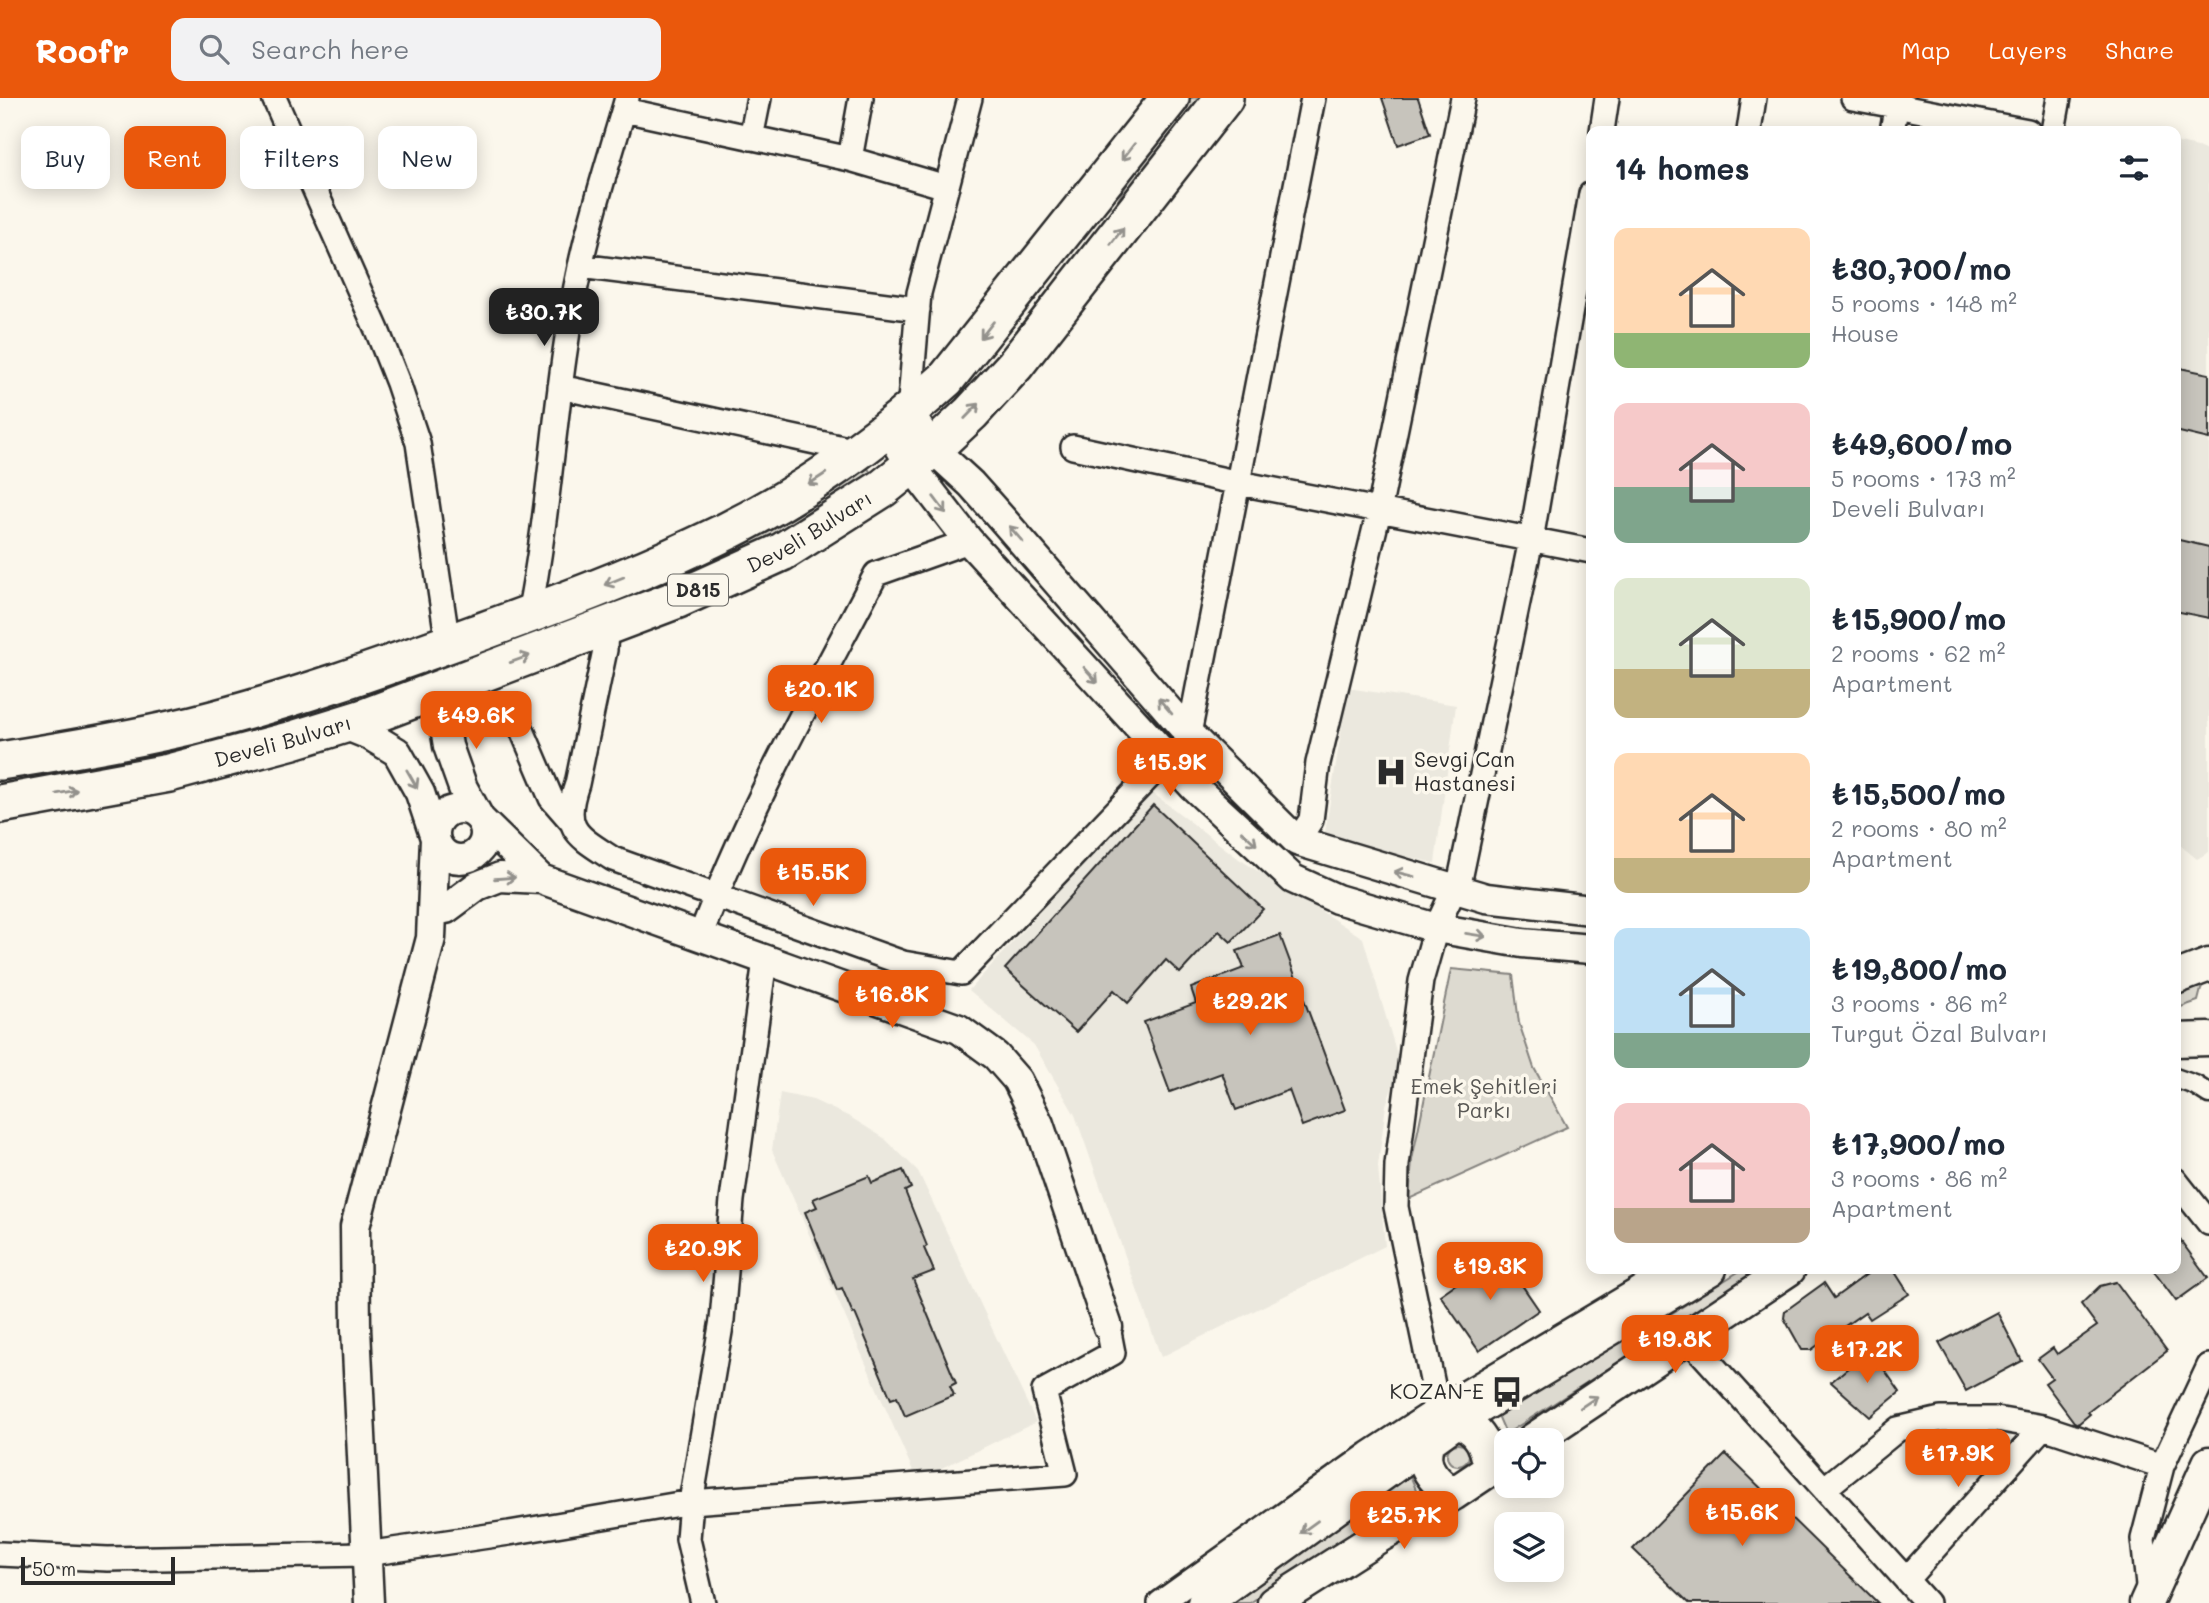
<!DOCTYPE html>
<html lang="en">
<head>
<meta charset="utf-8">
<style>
	body { margin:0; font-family:Mali,sans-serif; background:#f2f2f3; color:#1f2937; height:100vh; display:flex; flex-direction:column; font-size:26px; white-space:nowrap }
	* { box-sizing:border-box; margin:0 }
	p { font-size:23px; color:#747a83 }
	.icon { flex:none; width:38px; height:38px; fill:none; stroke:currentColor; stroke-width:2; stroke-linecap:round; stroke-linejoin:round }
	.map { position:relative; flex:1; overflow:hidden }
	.drawer { position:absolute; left:1586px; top:28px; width:595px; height:1148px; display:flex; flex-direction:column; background:#fff; border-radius:14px; box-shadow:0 4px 18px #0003 }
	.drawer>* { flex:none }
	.guide { position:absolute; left:21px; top:28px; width:665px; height:63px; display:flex; gap:14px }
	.tools { position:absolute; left:1494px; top:1330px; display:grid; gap:14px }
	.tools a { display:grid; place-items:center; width:70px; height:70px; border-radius:14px; background:#fff; box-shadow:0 4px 18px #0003; font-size:35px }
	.scale { position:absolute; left:21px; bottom:18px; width:154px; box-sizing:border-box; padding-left:7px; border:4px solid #2b2b2b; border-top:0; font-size:19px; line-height:24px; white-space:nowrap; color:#2b2b2b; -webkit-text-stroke:5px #fbf7ec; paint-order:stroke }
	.price { position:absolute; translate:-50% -60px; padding:0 16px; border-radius:14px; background:#ea580c; color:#fff; font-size:23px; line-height:46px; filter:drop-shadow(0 2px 4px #0008) }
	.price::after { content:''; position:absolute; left:50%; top:42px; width:21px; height:16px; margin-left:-10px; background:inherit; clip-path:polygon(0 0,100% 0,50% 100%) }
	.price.on { background:#222; color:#fff }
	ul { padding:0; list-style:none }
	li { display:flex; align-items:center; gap:21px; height:175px; padding:0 28px }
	li span { display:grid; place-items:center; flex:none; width:196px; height:140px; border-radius:14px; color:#555 }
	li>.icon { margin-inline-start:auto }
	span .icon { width:84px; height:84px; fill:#fffc; stroke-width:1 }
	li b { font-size:30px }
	h2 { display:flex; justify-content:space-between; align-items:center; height:84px; padding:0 28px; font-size:30px }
	.chip { padding:0 24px; border-radius:14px; background:#fff; box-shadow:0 4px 18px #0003; font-size:24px; line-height:63px }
	.chip.on { background:#ea580c; color:#fff }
	header { display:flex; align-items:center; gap:42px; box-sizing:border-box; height:98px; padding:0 35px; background:#ea580c; color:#fff }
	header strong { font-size:33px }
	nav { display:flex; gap:38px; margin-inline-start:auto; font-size:24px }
	.search { width:490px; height:63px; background:#f2f2f3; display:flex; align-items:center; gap:18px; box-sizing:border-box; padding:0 24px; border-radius:14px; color:#747a83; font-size:26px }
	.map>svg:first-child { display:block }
	.built { fill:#ebe8de }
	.green { fill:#dddad0; stroke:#84827e; stroke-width:2 }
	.building { fill:#c7c4bc; stroke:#2b2b2b; stroke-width:2 }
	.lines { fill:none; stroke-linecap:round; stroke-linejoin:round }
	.pedestrian-casing { stroke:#2b2b2b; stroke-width:23 }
	.minor-casing { stroke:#2b2b2b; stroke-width:28 }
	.tertiary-casing { stroke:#2b2b2b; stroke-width:33 }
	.secondary-casing { stroke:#2b2b2b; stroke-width:37 }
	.trunk-casing { stroke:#2b2b2b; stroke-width:42 }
	.pedestrian { stroke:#fbf7ec; stroke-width:18 }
	.minor { stroke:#fbf7ec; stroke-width:23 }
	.tertiary { stroke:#fbf7ec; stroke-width:28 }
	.secondary { stroke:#fbf7ec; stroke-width:32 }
	.trunk { stroke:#fbf7ec; stroke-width:37 }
	.oneway { stroke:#93918c }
	.labels { text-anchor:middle; stroke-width:7; stroke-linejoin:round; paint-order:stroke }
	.shield { fill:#fbf7ec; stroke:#696865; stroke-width:2 }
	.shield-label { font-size:19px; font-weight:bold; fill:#2b2b2b }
	.street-label { font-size:21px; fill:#2b2b2b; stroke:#fbf7ec }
	.poi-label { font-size:21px; fill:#2b2b2b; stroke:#fbf7ec; text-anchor:start }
	.park-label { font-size:21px; fill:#585754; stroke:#fbf7ec }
</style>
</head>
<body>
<header>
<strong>Roofr</strong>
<div class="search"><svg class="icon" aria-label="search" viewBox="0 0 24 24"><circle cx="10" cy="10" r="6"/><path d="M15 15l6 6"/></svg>Search here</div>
<nav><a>Map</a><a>Layers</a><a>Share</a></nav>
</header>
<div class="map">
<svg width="2209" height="1505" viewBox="0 0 2209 1505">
	<rect width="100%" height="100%" fill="#fbf7ec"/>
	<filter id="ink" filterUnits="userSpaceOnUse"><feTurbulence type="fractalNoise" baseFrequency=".0143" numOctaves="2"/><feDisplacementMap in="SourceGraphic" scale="14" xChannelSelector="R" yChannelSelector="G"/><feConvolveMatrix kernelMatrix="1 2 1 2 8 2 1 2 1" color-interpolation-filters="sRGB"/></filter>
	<g filter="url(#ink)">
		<path class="built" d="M 2175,44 L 2198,49 L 2209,54 L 2209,754 L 2197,761 L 2175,743 Z
			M 1348,590 L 1456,607 L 1435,765 L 1324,741 Z
			M 1150,693 L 1239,761 L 1363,840 L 1400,967 L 1386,1007 L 1378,1068 L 1385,1148 L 1161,1259 L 1075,1017 L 1034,947 L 969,892 Z
			M 780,995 L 813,1002 L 850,1019 L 884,1040 L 918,1073 L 1036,1324 L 917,1382 L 772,1052 Z"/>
		<path class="green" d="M 1187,0 L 1204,0 L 1078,160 L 1114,109 L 1138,67 Z
			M 866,367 L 877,385 L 706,474 L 375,601 L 221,648 L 0,692 L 0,678 L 145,653 Z
			M 1451,871 L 1513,877 L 1519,925 L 1534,970 L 1567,1029 L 1409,1101 L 1412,1062 Z
			M 2206,872 L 2198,903 L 2175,911 L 2175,890 Z
			M 1743,1171 L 1764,1171 L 1506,1336 L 1497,1315 L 1669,1217 Z
			M1447 1357a11 11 0 1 1 22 0a11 11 0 1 1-22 0Z
			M 1408,1372 L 1417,1394 L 1305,1466 L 1250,1505 L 1227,1505 Z"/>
		<path class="building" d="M 1382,0 L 1418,0 L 1430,36 L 1398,47 Z
			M 2175,269 L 2209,276 L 2209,341 L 2175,333 Z
			M 2175,441 L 2209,449 L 2209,520 L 2175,513 Z
			M 1153,707 L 1263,811 L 1231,844 L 1219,833 L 1180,875 L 1166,862 L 1128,905 L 1114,892 L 1076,934 L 1005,871 Z
			M 1280,837 L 1345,1012 L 1302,1028 L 1289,992 L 1236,1012 L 1222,975 L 1170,994 L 1144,924 L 1196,905 L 1191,890 L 1244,870 L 1237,853 Z
			M 903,1072 L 911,1090 L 905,1093 L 927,1148 L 924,1150 L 934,1173 L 913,1181 L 956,1285 L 950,1288 L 954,1297 L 905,1318 L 897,1299 L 891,1301 L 855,1215 L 853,1216 L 842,1190 L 837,1192 L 805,1114 L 817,1109 L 813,1101 L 869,1078 L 872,1085 Z
			M 2175,1135 L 2208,1180 L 2176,1203 L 2152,1171 L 2175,1171 Z
			M 1500,1155 L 1539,1212 L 1479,1253 L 1440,1197 Z
			M 1874,1171 L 1893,1171 L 1909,1196 L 1870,1221 L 1865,1214 L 1811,1252 L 1802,1252 L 1784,1220 L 1785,1213 L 1824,1185 L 1834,1200 Z
			M 2116,1184 L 2167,1253 L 2088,1314 L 2090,1316 L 2078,1326 L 2074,1324 L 2045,1285 L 2052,1280 L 2038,1261 L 2053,1250 L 2057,1256 L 2097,1228 L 2081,1206 L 2100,1188 Z
			M 1997,1214 L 2022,1263 L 1966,1293 L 1939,1245 Z
			M 1872,1254 L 1900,1294 L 1870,1319 L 1831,1284 L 1855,1264 Z
			M 1726,1356 L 1878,1505 L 1689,1505 L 1633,1451 Z"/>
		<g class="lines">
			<defs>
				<path id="pedestrian" d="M 2175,980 L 2195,987 L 2209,996"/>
				<path id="minor" d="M 274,0 L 377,232 L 398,285 L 418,345 L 448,546
					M 1853,0 L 2028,33
					M 624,12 L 850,61 L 946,89
					M 1602,33 L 1607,0
					M 1749,33 L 1754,0
					M 1892,33 L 1898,0
					M 2053,33 L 2059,0
					M 751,40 L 759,0
					M 850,61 L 861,0
					M 580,168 L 918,211
					M 560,289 L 857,353
					M 909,315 L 919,195 L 970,0
					M 1073,349 L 1239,385 L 1591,453
					M 529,516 C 552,401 555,283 580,169 C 592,112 611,56 627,0
					M 606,529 L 605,552 L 577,686 C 561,732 578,738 613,761 L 903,865 L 961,875 L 1167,660
					M 519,625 L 551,700 L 571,723
					M 1189,636 L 1313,0
					M 1297,743 L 1311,722 L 1318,665 L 1379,413 L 1463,0
					M 700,839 C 747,713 814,595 876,476 L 969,443
					M 2175,1082 L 2209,1125
					M 1686,1238 L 1927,1505
					M 1438,1311 L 1396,1109 L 1397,1067 L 1421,883 L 1436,830 L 1461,777 L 1531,442 L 1591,96
					M 1824,1391 L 1898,1331 L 1941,1321 L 1996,1321 L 2043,1329 L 2162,1368
					M 0,1456 L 108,1461 L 366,1456 L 509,1435 L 691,1404 L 1065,1376 L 1044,1293 L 1113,1255 L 1108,1229
					M 1906,1482 L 2043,1329
					M 2149,1496 L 2143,1441 L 2162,1368 L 2209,1268
					M 703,1505 L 688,1441 L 691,1404 L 722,1222 L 732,1102 L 765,862
					M 1160,1505 L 1369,1356 L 1438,1311 L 1673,1171"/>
				<path id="tertiary" d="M 909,315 L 933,351 L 971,386 L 1004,423 L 1189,636 L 1297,743 L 1486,800 L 1591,812
					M 888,330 L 911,368 L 969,443 L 1194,689 L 1293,781 L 1337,801 L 1436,830 L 1522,845 L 1591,851
					M 342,626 L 369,637 L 397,654 L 420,695 L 435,740 L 431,840 L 355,1129 L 356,1231 L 369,1505
					M435 736a25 25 0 1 1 50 0a25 25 0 1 1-50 0Z
					M 541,781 L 959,931 L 996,958 L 1017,982 L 1039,1026 L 1108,1229
					M 446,811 L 477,788 L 500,779 L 541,781 L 480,721 L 463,690 L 448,648 L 443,617 L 454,586"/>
				<path id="secondary" d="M 2175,880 L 2209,867
					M 2175,942 L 2209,941
					M 1533,1342 L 1789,1171
					M 1453,1396 C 1412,1369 1425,1350 1438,1311 C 1470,1328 1486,1333 1490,1372
					M 1204,1505 L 1458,1322 L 1710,1171
					M 1274,1505 L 1381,1437 L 1453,1396 L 1507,1360
					M 2146,1505 L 2209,1365"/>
				<g id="trunk">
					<path d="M 0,663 C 64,653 129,642 193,627 C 288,603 382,570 475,536 C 549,509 624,482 696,448 C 787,407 872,348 946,281 L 1170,0"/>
					<path id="s1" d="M 0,706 L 169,675 L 293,642 L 361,621 L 678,501 L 782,454 L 883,390 L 940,344 L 971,315 L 1015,267 L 1224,0"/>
				</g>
			</defs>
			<use href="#pedestrian" class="pedestrian-casing"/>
			<use href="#minor" class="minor-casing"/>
			<use href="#tertiary" class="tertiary-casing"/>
			<use href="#secondary" class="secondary-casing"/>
			<use href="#trunk" class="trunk-casing"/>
			<use href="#pedestrian" class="pedestrian"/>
			<use href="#minor" class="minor"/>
			<use href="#tertiary" class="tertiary"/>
			<use href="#secondary" class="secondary"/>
			<use href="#trunk" class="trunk"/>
		</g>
		<defs><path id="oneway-shaft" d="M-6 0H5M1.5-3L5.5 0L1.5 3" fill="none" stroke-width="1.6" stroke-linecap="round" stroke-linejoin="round" transform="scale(1.75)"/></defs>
		<g class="oneway">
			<use href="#oneway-shaft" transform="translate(1128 54) rotate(128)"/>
			<use href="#oneway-shaft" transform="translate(1117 138) rotate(-52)"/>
			<use href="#oneway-shaft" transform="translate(987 232) rotate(128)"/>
			<use href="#oneway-shaft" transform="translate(972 313) rotate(-46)"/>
			<use href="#oneway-shaft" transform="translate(817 381) rotate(147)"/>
			<use href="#oneway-shaft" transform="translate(940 407) rotate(53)"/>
			<use href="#oneway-shaft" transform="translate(1016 436) rotate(-131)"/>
			<use href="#oneway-shaft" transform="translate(614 483) rotate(158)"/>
			<use href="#oneway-shaft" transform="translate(520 561) rotate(-20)"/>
			<use href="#oneway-shaft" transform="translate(1091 577) rotate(48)"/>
			<use href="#oneway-shaft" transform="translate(1165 608) rotate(-131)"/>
			<use href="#oneway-shaft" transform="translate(412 681) rotate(60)"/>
			<use href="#oneway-shaft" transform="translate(67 694) rotate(-10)"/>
			<use href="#oneway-shaft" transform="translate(1249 740) rotate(43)"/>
			<use href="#oneway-shaft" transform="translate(1404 776) rotate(-166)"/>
			<use href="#oneway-shaft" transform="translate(505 780) rotate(-4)"/>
			<use href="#oneway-shaft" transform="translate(1476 837) rotate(9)"/>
			<use href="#oneway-shaft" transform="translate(1589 1304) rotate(-34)"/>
			<use href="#oneway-shaft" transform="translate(1309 1429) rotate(144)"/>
		</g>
	</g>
	<defs>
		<symbol id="hospital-bare" viewBox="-9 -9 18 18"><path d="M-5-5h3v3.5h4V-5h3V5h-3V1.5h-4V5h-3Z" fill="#2b2b2b" stroke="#fbf7ec" stroke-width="2.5" paint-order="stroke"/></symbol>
		<symbol id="bus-bare" viewBox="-9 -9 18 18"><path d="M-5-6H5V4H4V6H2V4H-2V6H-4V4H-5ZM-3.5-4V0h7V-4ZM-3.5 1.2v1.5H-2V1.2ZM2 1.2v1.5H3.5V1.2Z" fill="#2b2b2b" stroke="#fbf7ec" stroke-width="2.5" paint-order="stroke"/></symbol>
	</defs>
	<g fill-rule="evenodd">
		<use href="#hospital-bare" x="1369" y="652" width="44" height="44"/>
		<use href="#bus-bare" x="1485" y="1272" width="44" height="44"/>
	</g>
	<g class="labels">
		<rect class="shield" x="668" y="476.5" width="60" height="31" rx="5"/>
		<g class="shield-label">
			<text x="698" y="499">D815</text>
		</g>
		<g class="street-label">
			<text dy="7" stroke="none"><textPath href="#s1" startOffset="858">Develi Bulvarı</textPath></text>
			<text dy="7" stroke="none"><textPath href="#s1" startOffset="290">Develi Bulvarı</textPath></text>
		</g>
		<g class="poi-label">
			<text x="1414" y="669">Sevgi Can<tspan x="1414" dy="24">Hastanesi</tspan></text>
			<text x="1484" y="1301" text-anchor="end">KOZAN-E</text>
		</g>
		<g class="park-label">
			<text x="1484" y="996">Emek Şehitleri<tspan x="1484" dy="24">Parkı</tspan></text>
		</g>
	</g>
</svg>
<div class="tools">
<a><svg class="icon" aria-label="locate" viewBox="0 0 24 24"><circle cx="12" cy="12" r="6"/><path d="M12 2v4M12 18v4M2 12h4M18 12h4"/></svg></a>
<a><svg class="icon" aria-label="layers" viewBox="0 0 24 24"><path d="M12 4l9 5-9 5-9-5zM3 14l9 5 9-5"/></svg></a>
</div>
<div class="scale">50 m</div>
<b class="price on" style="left:544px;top:250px">₺30.7K</b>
<b class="price" style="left:821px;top:627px">₺20.1K</b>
<b class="price" style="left:476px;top:653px">₺49.6K</b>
<b class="price" style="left:1170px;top:700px">₺15.9K</b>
<b class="price" style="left:813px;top:810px">₺15.5K</b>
<b class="price" style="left:892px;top:932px">₺16.8K</b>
<b class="price" style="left:1250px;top:939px">₺29.2K</b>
<b class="price" style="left:703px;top:1186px">₺20.9K</b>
<b class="price" style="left:1490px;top:1204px">₺19.3K</b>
<b class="price" style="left:1675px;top:1277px">₺19.8K</b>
<b class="price" style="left:1867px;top:1287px">₺17.2K</b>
<b class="price" style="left:1958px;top:1391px">₺17.9K</b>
<b class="price" style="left:1742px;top:1450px">₺15.6K</b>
<b class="price" style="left:1404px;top:1453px">₺25.7K</b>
<div class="guide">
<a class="chip">Buy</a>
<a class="chip on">Rent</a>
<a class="chip">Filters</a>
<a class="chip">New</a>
</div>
<section class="drawer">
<h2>14 homes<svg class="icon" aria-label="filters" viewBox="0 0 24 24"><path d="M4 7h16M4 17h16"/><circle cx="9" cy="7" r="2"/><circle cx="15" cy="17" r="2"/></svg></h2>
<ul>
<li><span style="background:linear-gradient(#ffd9b3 75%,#8fb573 0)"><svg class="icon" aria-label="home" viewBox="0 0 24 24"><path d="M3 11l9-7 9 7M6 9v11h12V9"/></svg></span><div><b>₺30,700/mo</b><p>5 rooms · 148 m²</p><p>House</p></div></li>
<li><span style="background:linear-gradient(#f6c9c9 60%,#7fa58c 0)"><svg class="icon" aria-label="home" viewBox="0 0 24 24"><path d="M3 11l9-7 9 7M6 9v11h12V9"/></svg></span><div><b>₺49,600/mo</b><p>5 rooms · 173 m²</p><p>Develi Bulvarı</p></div></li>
<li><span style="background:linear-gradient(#dfe7d0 65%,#c2b280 0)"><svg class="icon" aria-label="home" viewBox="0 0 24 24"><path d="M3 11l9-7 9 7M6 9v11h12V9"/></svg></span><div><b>₺15,900/mo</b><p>2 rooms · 62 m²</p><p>Apartment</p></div></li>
<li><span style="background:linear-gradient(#ffd9b3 75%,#c2b280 0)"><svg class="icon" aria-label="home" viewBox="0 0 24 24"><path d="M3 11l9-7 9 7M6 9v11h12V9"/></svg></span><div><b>₺15,500/mo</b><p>2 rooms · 80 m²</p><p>Apartment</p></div></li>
<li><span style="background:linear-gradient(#bfe0f5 75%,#7fa58c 0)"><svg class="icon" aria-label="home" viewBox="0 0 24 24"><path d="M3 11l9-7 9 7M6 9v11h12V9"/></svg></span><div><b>₺19,800/mo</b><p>3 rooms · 86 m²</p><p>Turgut Özal Bulvarı</p></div></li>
<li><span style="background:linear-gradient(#f6c9c9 75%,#b9a48a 0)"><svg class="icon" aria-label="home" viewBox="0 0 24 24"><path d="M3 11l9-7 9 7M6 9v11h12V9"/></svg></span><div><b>₺17,900/mo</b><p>3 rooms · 86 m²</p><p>Apartment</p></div></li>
</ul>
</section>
</div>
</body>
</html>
